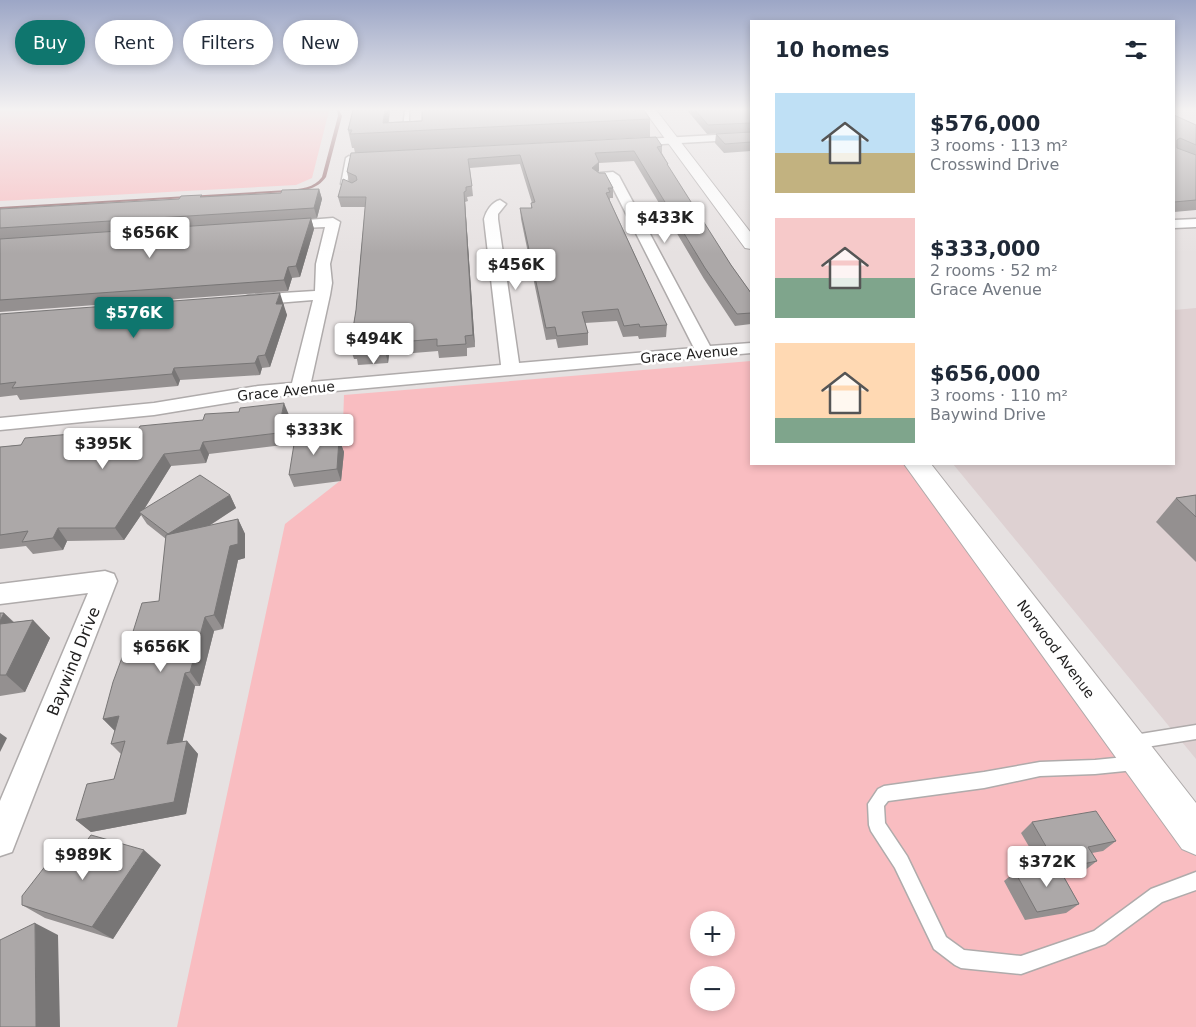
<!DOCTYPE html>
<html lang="en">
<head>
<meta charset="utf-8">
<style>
	body { margin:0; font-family:"DejaVu Sans",sans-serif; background:#f2f2f3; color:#1f2937; height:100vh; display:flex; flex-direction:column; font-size:19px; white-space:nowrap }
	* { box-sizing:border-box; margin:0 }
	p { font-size:16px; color:#747a83 }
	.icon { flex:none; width:28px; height:28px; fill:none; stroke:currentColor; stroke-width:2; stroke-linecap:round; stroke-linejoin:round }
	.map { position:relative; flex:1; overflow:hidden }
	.drawer { position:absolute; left:750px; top:20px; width:425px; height:445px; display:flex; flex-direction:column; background:#fff; border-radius:0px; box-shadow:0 2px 8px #0003 }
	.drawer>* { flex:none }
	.guide { position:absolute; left:15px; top:20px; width:475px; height:45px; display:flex; gap:10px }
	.fabs { position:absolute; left:690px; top:911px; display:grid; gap:10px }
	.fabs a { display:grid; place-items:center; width:45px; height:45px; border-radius:50%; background:#fff; box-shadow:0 2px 8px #0003; font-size:25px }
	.price { position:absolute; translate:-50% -42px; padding:0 11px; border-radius:5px; background:#fff; color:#222; font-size:16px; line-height:32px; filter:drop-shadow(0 1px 2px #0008) }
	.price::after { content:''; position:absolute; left:50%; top:30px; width:15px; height:11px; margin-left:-8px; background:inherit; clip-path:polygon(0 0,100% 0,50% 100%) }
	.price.current { background:#0f766e; color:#fff }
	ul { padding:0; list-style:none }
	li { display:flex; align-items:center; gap:15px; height:125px; padding:0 25px }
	li span { display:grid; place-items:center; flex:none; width:140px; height:100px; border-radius:0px; color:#555 }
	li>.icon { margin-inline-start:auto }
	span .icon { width:60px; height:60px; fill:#fffc; stroke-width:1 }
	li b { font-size:21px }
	h2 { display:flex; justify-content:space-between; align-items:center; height:60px; padding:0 25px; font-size:21px }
	.tag { padding:0 18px; border-radius:22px; background:#fff; box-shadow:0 2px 8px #0003; font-size:18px; line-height:45px }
	.tag.current { background:#0f766e; color:#fff }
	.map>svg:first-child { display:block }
	.built { fill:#ded1d2 }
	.green { fill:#f9bdc1; fill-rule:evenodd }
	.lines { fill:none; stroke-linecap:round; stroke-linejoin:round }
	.stream { fill:#976e71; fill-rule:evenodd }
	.service-casing { stroke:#afabab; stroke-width:3 }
	.minor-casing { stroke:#afabab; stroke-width:3 }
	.secondary-casing { stroke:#afabab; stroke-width:2 }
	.service { fill:#fff; fill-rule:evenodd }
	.minor { fill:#fff; fill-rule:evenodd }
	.secondary { fill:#fff; fill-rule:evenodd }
	.wall { fill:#949090 }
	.shaded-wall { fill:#787676 }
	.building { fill:#aca8a8; stroke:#787676 }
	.labels { text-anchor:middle; stroke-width:5; stroke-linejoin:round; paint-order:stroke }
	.street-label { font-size:14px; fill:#1f1e1e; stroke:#fff }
	.near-street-label { font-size:16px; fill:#1f1e1e; stroke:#fff }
</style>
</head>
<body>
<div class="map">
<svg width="1196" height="1027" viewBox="0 0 1196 1027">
	<rect width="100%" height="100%" fill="#e6e1e1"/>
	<path class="built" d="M 1196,308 L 1196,759 L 953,464 L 1174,464 L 1174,310 Z"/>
	<path class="green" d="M 0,110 L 327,110 L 329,111 L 312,178 L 296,185 L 0,201 Z
		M 751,361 L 751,464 L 913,464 L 1196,838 L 1196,1027 L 177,1027 L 285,524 L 341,480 L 344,395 ZM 699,920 L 726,920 L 726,948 L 699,948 ZM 699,975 L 726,975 L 726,1002 L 699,1002 Z"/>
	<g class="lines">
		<path class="stream" d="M 337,110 L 339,110 L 342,116 L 326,177 C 317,190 302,191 288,192 L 0,209 L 0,207 L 288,190 C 301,189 314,188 322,177 L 338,116 Z"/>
		<defs>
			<path id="service" d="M 405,110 L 409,110 L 409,130 L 406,132 L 403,130 Z
				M 349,156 L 352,158 L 347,183 L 355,187 L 355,189 L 353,190 L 341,184 L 346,158 Z
				M 1196,725 L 1196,739 L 1134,749 L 1129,747 L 1127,742 L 1129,737 L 1134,735 Z
				M 1135,756 L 1140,758 L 1143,763 L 1140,768 L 1135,770 L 1095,774 L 1040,776 L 984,788 L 888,801 L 884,806 L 885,823 L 907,856 L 946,937 L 964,950 L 1021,956 L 1094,931 L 1151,889 L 1196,872 L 1196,890 L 1162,902 L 1105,944 L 1021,974 L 961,968 L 955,965 L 934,949 L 895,868 L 871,831 L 869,825 L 868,804 L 878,789 L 884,786 L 984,772 L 1040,762 L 1095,760 Z"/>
			<path id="minor" d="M 751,133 L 751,139 L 627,146 L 622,143 L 627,140 Z
				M 613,172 L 619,176 L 710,346 L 751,343 L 751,353 L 258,398 L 154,415 L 0,430 L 0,418 L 154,403 L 258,386 L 292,383 L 313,300 L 250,305 L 244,303 L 242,300 L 244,297 L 250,295 L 315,291 L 316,264 L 325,227 L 277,229 L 275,226 L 277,223 L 282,222 L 333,218 L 340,222 L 330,264 L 332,283 L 330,295 L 311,382 L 501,365 L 484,219 C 486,211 492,202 500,200 L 506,204 L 498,214 L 498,219 L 519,363 L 694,348 L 609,180 L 600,181 L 594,177 L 600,173 Z
				M 1196,219 L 1196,227 L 1174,228 L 1174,220 Z
				M 105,571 L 114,574 L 117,581 L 12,852 L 0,856 L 0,801 L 88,593 L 0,604 L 0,584 Z"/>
			<path id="secondary" d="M 644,110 L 656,110 L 751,233 L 751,249 L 745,248 Z
				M 904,464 L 931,464 L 1196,803 L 1196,855 L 1182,849 Z"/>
		</defs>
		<use href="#service" class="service-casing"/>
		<use href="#minor" class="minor-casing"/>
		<use href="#secondary" class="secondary-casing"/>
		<use href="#service" class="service"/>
		<use href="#minor" class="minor"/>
		<use href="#secondary" class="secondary"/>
	</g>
	<path class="wall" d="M 390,110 L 389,122 L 632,111 L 650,119 L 650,137 L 355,153 L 354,148 L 352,148 L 348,130 Z
		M 687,110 L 751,110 L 751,132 L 707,134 Z
		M 1174,115 L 1196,125 L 1196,210 L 1174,212 Z
		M 751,132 L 751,151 L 724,153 L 715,143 L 716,134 Z
		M 662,146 L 662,153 L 668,164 L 668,167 L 731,265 L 751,293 L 751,324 L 735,326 L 704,279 L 634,161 L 599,163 L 599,171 L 598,172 L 613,188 L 613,198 L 610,198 L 610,201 L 667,325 L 666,337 L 639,339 L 638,336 L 623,337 L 617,321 L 585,323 L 588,333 L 588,345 L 558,348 L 556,339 L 546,340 L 521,219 L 520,208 L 531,208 L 531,203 L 532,203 L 520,164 L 470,168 L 473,196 L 467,197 L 468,201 L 465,202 L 475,347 L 467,348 L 467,356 L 439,358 L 438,351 L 389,355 L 388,363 L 358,365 L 357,359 L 354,359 L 350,347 L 356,310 L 365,207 L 341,207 L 338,197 L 349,181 L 347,172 L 351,153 Z
		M 319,189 L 322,199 L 317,218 L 311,219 L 314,229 L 300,277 L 292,278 L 288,291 L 0,312 L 0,209 L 281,193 Z
		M 284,304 L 283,306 L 287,315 L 270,367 L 262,368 L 260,375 L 180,380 L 178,386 L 20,400 L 17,395 L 0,397 L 0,314 Z
		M 289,415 L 283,445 L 209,454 L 206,463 L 171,466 L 145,508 L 230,495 L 236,508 L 209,526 L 238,519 L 245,534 L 245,558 L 238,560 L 223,629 L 214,631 L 200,686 L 195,686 L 182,742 L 187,741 L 198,754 L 186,814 L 91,832 L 76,820 L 114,779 L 121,754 L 111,744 L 115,731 L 103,719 L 126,654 L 159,601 L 166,539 L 147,524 L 141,515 L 124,540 L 67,541 L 63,550 L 33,554 L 26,546 L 0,549 L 0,447 Z
		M 318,436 L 320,442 L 339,439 L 344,452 L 341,481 L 294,487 L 289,475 Z
		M 1196,495 L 1196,562 L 1156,522 L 1176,498 Z
		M 0,613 L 4,613 L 14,622 L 33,620 L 50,638 L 25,692 L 0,696 Z
		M 1032,822 L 1116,841 L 1103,851 L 1092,853 L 1097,861 L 1084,871 L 1063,875 L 1079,904 L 1066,913 L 1025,920 L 1004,881 L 1015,872 L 1041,867 L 1021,833 Z
		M 161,865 L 113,939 L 45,918 L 22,905 L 68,866 Z"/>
	<path class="shaded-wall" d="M 385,110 L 390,110 L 387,132 L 383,123 Z
		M 599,162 L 599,171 L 592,178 L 592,168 Z
		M 319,189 L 322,199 L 317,218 L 314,208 Z
		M 464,192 L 465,202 L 475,347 L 473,335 Z
		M 311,218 L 314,229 L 300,277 L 296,266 Z
		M 288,267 L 292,278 L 288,291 L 284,280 Z
		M 280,293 L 287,315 L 270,367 L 265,355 L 276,304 Z
		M 386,343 L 389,355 L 388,363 L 385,351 Z
		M 258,356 L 262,368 L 260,375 L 255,363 Z
		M 174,368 L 180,380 L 178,386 L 172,374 Z
		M 284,403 L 289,415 L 283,445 L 278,433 Z
		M 95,432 L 103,444 L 92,437 Z
		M 339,439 L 344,452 L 341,481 L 337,469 Z
		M 203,442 L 209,454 L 206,463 L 200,450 Z
		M 164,454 L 171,466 L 141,514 L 139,512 L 141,515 L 124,540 L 115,528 Z
		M 230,495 L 236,508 L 176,547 L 168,534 Z
		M 238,519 L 245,534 L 245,558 L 238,560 L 223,629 L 214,615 L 230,546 Z
		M 58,528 L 67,541 L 63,550 L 53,538 Z
		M 4,613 L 22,631 L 0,626 L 0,621 Z
		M 205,617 L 214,631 L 200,686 L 190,672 Z
		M 33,620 L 50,638 L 25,692 L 6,675 Z
		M 185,673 L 195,686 L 179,757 L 167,744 Z
		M 119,716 L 116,732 L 103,719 Z
		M 0,733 L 7,738 L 0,752 Z
		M 187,741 L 198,754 L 186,814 L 91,832 L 76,820 Z
		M 144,850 L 161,865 L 113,939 L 92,927 Z
		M 35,923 L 58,935 L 60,1027 L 36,1027 Z"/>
	<path class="building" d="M 353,110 L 385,110 L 383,123 L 422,121 L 422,110 L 632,110 L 632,111 L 644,110 L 650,119 L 350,134 L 352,130 L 348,130 Z
		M 695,110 L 751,110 L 751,123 L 708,125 Z
		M 1174,115 L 1196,125 L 1196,145 L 1180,138 L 1177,140 L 1177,148 L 1196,155 L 1196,200 L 1174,202 Z
		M 751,132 L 751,142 L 725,144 L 716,134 Z
		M 656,137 L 662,146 L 657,147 L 668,164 L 667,164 L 731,265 L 751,293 L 751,313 L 737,314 L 705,268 L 634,151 L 595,153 L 599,162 L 592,168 L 599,173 L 605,173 L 613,188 L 608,188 L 610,192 L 606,193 L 667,325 L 640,327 L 639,324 L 624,326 L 618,309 L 582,312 L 588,333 L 557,336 L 555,327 L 546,328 L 520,208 L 532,208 L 531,203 L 535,202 L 520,155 L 468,159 L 472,186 L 466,187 L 466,191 L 464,192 L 473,335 L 465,336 L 466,344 L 437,346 L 437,339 L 386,343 L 385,351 L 355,353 L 356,347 L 350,347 L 356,310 L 366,197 L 338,197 L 343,179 L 352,183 L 357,180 L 356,176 L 347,172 L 351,153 Z
		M 319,189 L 314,208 L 0,228 L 0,209 L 179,199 L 181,196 L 202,195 L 200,197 L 281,193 L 282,190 Z
		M 311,218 L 296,266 L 288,267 L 284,280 L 0,300 L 0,239 Z
		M 280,293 L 276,304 L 283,304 L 265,355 L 258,356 L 255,363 L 174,368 L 172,374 L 12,388 L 16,382 L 0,384 L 0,314 Z
		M 284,403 L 278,433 L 203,442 L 200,450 L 164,454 L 115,528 L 58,528 L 53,538 L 22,542 L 28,531 L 0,535 L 0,447 L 21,445 L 25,438 L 95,432 L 92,437 L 137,432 L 140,426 L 203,420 L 205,414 L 239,412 L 240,408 Z
		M 318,436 L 317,442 L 339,439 L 337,469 L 289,475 L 295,438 Z
		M 200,475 L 230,495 L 168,534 L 139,512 Z
		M 1196,495 L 1196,517 L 1176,498 Z
		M 238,519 L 238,544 L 230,546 L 214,615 L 205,617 L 190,672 L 185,673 L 167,744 L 187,741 L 174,802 L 76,820 L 87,784 L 114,779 L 125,741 L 111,744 L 119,716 L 103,719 L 113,682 L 123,655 L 126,654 L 142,603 L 159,601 L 166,535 Z
		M 0,613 L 4,613 L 0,621 Z
		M 33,620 L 6,675 L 0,675 L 0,624 Z
		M 1096,811 L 1116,841 L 1088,847 L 1097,861 L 1059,869 L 1032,822 Z
		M 91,835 L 144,850 L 92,927 L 22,905 L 22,896 L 50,860 L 68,866 Z
		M 1057,865 L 1079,904 L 1037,912 L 1015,872 Z
		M 35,923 L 36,1027 L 0,1027 L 0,940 Z"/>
	<linearGradient id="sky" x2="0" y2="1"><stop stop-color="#9ca6c6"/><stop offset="0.43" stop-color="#f4f2f2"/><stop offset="1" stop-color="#f4f2f2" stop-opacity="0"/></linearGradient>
	<rect width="1196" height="254" fill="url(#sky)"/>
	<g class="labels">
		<g class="street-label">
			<text transform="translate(689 354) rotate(-5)" y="5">Grace Avenue</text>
			<text transform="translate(286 391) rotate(-6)" y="5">Grace Avenue</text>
			<text transform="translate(1056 649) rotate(53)" y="5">Norwood Avenue</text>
		</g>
		<g class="near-street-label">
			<text transform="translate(73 661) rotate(-68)" y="6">Baywind Drive</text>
		</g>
	</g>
</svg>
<div class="fabs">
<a>+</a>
<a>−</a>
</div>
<b class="price" style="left:665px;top:244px">$433K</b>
<b class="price" style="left:150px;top:259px">$656K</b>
<b class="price" style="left:516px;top:291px">$456K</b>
<b class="price current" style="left:134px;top:339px">$576K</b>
<b class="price" style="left:374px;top:365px">$494K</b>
<b class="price" style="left:314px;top:456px">$333K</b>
<b class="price" style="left:103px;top:470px">$395K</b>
<b class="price" style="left:161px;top:673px">$656K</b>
<b class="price" style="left:83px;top:881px">$989K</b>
<b class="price" style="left:1047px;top:888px">$372K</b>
<div class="guide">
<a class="tag current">Buy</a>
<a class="tag">Rent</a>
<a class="tag">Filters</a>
<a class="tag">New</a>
</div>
<section class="drawer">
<h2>10 homes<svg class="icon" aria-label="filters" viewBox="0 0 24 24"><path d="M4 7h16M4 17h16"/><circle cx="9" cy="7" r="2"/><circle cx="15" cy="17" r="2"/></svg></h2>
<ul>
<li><span style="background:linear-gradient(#bfe0f5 60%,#c2b280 0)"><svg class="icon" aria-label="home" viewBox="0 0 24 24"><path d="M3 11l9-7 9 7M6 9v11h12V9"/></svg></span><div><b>$576,000</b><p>3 rooms · 113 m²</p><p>Crosswind Drive</p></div></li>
<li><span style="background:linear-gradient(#f6c9c9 60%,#7fa58c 0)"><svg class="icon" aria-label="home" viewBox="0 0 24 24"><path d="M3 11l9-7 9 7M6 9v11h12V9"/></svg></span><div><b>$333,000</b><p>2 rooms · 52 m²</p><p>Grace Avenue</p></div></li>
<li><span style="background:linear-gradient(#ffd9b3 75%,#7fa58c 0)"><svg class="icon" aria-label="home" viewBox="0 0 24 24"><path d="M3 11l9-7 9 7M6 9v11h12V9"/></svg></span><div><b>$656,000</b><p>3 rooms · 110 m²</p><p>Baywind Drive</p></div></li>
</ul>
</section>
</div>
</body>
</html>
